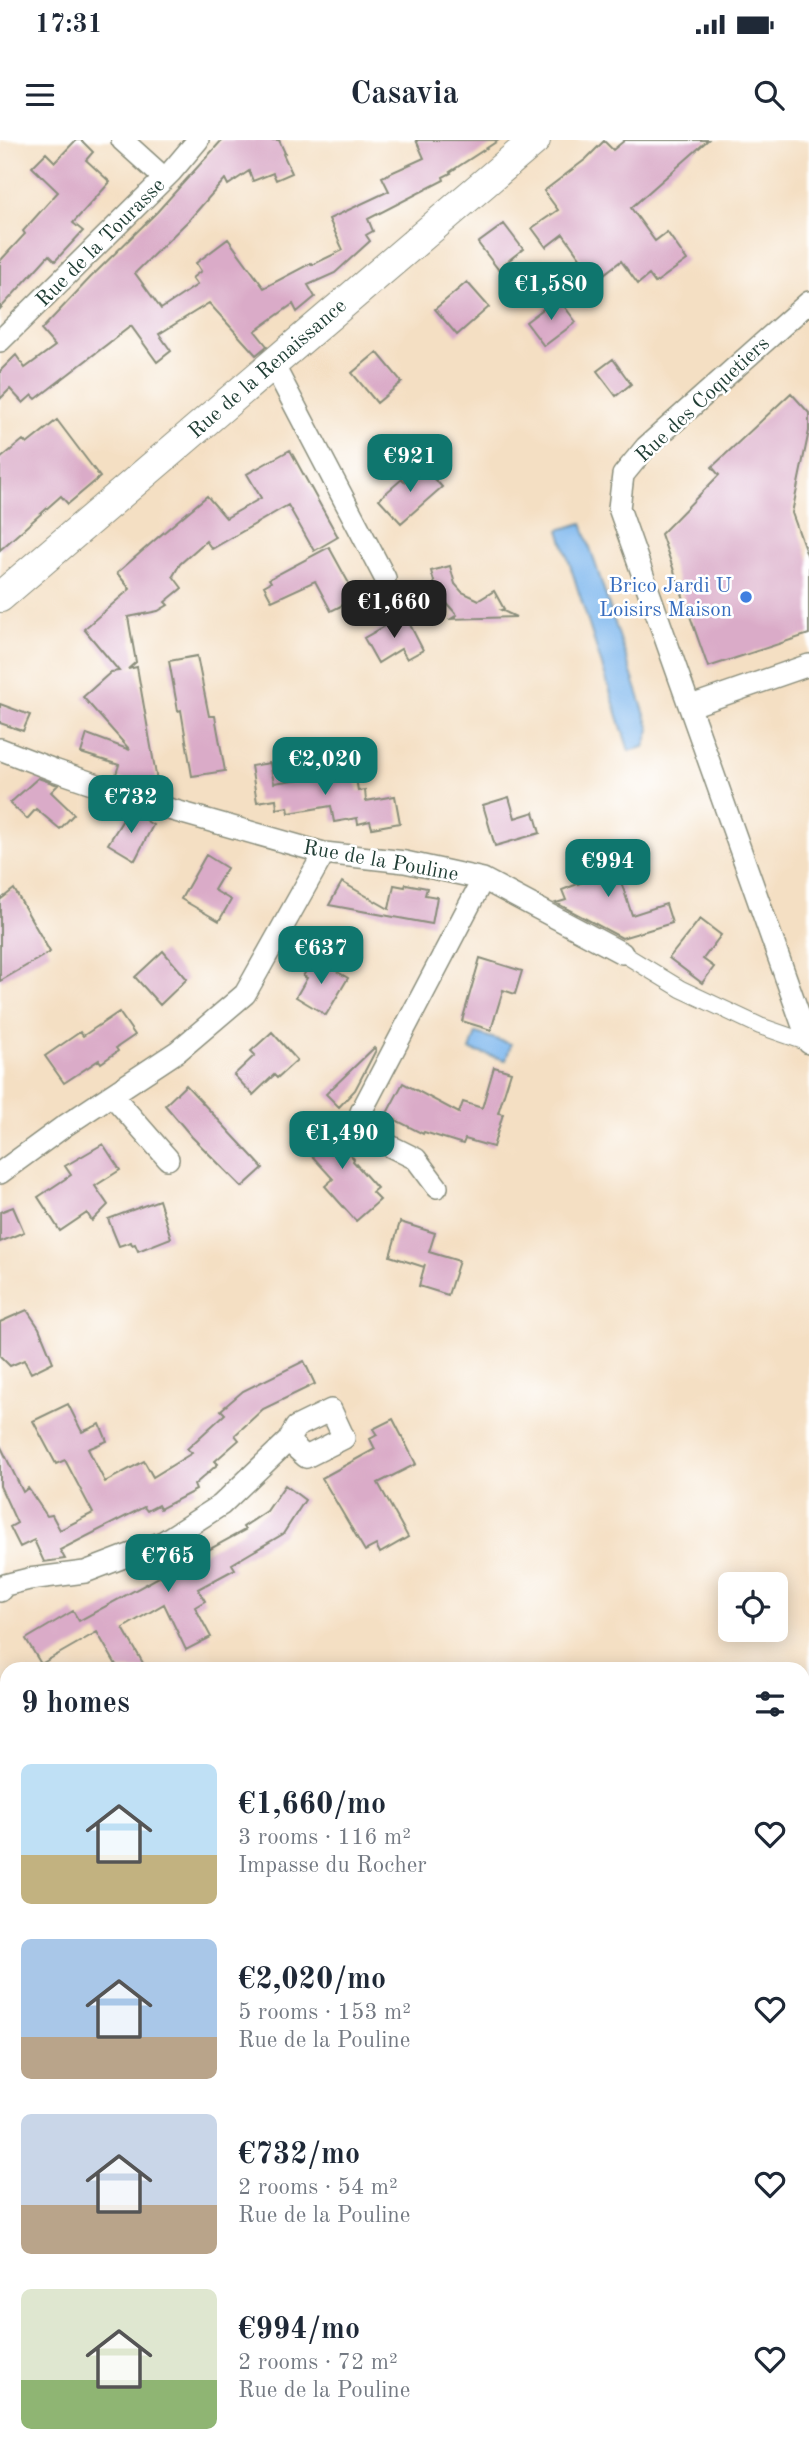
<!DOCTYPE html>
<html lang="en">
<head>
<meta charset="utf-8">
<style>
	body { margin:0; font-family:"Old Standard TT",serif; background:#f6f6f7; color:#1f2937; height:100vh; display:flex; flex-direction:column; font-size:26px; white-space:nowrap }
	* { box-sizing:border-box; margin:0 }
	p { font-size:23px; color:#747a83 }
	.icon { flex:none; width:38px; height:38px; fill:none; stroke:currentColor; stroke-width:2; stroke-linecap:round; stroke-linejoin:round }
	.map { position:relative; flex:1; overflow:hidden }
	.drawer { position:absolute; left:0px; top:1522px; width:810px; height:800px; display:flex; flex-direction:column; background:#fff; border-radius:21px 21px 0 0; box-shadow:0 4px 18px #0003 }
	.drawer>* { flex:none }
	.tools { position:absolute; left:718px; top:1432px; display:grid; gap:14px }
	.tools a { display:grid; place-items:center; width:70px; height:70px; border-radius:10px; background:#fff; box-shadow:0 4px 18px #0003; font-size:35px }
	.price { position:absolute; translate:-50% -60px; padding:0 16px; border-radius:14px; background:#0f766e; color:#fff; font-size:23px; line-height:46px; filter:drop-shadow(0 2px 4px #0008) }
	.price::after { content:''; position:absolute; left:50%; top:42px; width:21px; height:16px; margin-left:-10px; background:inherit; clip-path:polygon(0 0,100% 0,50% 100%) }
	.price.current { background:#222; color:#fff }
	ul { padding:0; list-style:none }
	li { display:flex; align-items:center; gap:21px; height:175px; padding:0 21px }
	li span { display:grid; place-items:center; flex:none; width:196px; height:140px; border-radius:10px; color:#555 }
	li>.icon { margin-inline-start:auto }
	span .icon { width:84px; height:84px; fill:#fffc; stroke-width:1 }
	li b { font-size:30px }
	h2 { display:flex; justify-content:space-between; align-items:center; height:84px; padding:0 21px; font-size:30px }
	.status { display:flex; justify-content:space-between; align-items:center; height:49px; padding:0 35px; background:#fff; direction:ltr }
	.status svg { height:19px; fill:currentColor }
	header { display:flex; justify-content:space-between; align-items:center; height:91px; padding:0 21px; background:#fff; font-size:32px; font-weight:600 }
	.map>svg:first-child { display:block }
	.water { fill:#7bb6ed; stroke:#4d7a90; stroke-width:2 }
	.building { fill:#daabc8 }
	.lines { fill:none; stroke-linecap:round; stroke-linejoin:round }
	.pedestrian-casing { stroke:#8a8e7c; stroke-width:18 }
	.minor-casing { stroke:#8a8e7c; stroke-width:24 }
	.secondary-casing { stroke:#8a8e7c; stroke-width:32 }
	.primary-casing { stroke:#8a8e7c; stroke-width:36 }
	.pedestrian { stroke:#fff; stroke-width:16 }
	.minor { stroke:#fff; stroke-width:21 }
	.secondary { stroke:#fff; stroke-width:30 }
	.primary { stroke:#fff; stroke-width:33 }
	.shop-dot { fill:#3f7fe0; stroke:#fff; stroke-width:2.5 }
	.labels { text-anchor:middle; stroke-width:5; stroke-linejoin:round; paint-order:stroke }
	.street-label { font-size:21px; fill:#1f3d34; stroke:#fff }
	.shop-label { font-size:21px; fill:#366cbe; stroke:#fff; text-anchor:end }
</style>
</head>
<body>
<div class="status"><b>17:31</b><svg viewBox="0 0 49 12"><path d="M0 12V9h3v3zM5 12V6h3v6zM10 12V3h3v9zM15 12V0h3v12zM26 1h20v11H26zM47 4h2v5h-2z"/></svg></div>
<header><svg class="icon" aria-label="menu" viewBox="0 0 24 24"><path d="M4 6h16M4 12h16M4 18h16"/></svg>Casavia<svg class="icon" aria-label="search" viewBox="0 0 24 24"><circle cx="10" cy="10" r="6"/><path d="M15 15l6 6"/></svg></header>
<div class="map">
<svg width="809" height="2321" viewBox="0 0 809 2321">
	<rect width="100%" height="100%" fill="#fff"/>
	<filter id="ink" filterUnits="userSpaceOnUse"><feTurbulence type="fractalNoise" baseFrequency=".0143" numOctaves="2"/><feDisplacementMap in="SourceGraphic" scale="14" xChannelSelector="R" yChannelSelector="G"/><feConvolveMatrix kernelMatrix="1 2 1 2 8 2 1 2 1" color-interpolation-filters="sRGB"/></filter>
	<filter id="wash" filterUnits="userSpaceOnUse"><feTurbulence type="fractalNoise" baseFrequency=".00686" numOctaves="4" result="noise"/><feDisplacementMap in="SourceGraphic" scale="28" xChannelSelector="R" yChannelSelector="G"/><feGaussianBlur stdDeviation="1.57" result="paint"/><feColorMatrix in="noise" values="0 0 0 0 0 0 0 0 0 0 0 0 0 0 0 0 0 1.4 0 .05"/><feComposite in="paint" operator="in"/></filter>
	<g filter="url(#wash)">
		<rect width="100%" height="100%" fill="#f4dfc3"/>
		<path class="water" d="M 582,383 L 650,590 L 644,607 L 629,611 L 559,390 Z
			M 476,893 L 511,904 L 506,920 L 470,910 Z"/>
		<g id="blocks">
			<path class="building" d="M 76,0 L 81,0 L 93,12 L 86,20 L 110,42 L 73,83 L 83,91 L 55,121 L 49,115 L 0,169 L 0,121 L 25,94 L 23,91 L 58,52 L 32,27 L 46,13 L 55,22 Z
				M 222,0 L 279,0 L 285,13 L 283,14 L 292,33 L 276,40 L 273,33 L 253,41 L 249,31 L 228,45 L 225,39 L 190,79 L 135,133 L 161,169 L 197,145 L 192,138 L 201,131 L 196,123 L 228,99 L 264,148 L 311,123 L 312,125 L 343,110 L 329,79 L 389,51 L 382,37 L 424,18 L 416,0 L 499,0 L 450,32 L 451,33 L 443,37 L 444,40 L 368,79 L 373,91 L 366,95 L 370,101 L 335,133 L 308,145 L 315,157 L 297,172 L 293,164 L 255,191 L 267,206 L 256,215 L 209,163 L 159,194 L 171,211 L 157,222 L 131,186 L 36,259 L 32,255 L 23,263 L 10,249 L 0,259 L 0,231 L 16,215 L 25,228 L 55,206 L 41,190 L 91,137 L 157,72 Z
				M 625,0 L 708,0 L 631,68 L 655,101 L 667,92 L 687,120 L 655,143 L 649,135 L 638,144 L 621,121 L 596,140 L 563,94 L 546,107 L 532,88 L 558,70 L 544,51 L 586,19 L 604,1 L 613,10 Z
				M 504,84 L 523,109 L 498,129 L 478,103 Z
				M 467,142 L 489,167 L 457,195 L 435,169 Z
				M 558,158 L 576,182 L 544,206 L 526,182 Z
				M 377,212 L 402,242 L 377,263 L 352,233 Z
				M 613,219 L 631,244 L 616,256 L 597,231 Z
				M 791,253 L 809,273 L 809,291 L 792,373 L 809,420 L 809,494 L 708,527 L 661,394 L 719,335 L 712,327 Z
				M 57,280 L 100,337 L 68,364 L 61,356 L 0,410 L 0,319 L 23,300 L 27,304 Z
				M 290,310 L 338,397 L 314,411 L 288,365 L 212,409 L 206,401 L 180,424 L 173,436 L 182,448 L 165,462 L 168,465 L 158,471 L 128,477 L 136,522 L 128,529 L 137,527 L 159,652 L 115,637 L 119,625 L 81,613 L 87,594 L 130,610 L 83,557 L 111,532 L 119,531 L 84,489 L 130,449 L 117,433 L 156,399 L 207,356 L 226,378 L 261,358 L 247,334 Z
				M 423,326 L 442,347 L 401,383 L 379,359 L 402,339 L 405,342 Z
				M 329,407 L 357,458 L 331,471 L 315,441 L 272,461 L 264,446 L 271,442 L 269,439 Z
				M 450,426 L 455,444 L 462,452 L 479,460 L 494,451 L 504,469 L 501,470 L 516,477 L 451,479 L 457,475 L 437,452 L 431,431 Z
				M 405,475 L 423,510 L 407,519 L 401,509 L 378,523 L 364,498 Z
				M 197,516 L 209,576 L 215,576 L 225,631 L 192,636 L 181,570 L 178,571 L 169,521 Z
				M 0,564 L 30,575 L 23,591 L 0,583 Z
				M 270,623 L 274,643 L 338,633 L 339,640 L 356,637 L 358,651 L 365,650 L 366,661 L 395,656 L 400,683 L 372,688 L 370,681 L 358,684 L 357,678 L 334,682 L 331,666 L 289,673 L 288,667 L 277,669 L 276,659 L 257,662 L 251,626 Z
				M 38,638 L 58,645 L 51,652 L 74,674 L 60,689 L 36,669 L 27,679 L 10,663 Z
				M 509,657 L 515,678 L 534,672 L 540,693 L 495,706 L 483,665 Z
				M 129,670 L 153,685 L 135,720 L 108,704 Z
				M 606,706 L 618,743 L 621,742 L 632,775 L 666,764 L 672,783 L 622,798 L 556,763 L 566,760 L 562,750 L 583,742 L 576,715 Z
				M 206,715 L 227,728 L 214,750 L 231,760 L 219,781 L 181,759 Z
				M 342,742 L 389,769 L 394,745 L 405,747 L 406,744 L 427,748 L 425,755 L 437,757 L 432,784 L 329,765 Z
				M 14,749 L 50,812 L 0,841 L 0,760 Z
				M 700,779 L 721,795 L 703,819 L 714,827 L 702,843 L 669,818 Z
				M 163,811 L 187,839 L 160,865 L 135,837 Z
				M 314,818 L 348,838 L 326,875 L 296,857 L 307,838 L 303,836 Z
				M 480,818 L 522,831 L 515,854 L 503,850 L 491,890 L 462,881 Z
				M 119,872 L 135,895 L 116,908 L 118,911 L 101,923 L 99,920 L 64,943 L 45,916 L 80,892 L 83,896 Z
				M 272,892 L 297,920 L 277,938 L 274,935 L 253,955 L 234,935 L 255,915 L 251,911 Z
				M 374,908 L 376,910 L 355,950 L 339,967 L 326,954 Z
				M 494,927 L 511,932 L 498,973 L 503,974 L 493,1007 L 465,999 L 463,1004 L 424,992 L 423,994 L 386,975 L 403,943 L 459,973 L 463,962 L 482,968 Z
				M 186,945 L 263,1028 L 242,1047 L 192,997 L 165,965 Z
				M 327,980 L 348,1003 L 344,1007 L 354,1019 L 353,1021 L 377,1048 L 372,1052 L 380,1060 L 356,1081 L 325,1046 L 333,1039 L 302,1005 Z
				M 103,1004 L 120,1030 L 95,1046 L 108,1065 L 92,1081 L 87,1073 L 60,1091 L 38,1057 L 71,1035 L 65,1026 Z
				M 159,1060 L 171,1098 L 138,1111 L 135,1104 L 132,1105 L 131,1102 L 119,1106 L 108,1079 Z
				M 13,1067 L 24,1092 L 0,1102 L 0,1072 Z
				M 400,1082 L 435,1093 L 429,1112 L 459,1121 L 448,1155 L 419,1146 L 425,1124 L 424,1127 L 390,1116 Z
				M 27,1170 L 39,1188 L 53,1222 L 31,1233 L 24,1220 L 10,1226 L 0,1216 L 0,1182 Z
				M 304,1221 L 315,1244 L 263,1269 L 235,1295 L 239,1300 L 215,1321 L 218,1324 L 194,1345 L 196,1350 L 160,1369 L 158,1365 L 147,1371 L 144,1367 L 60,1410 L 65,1419 L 44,1422 L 34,1400 L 20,1407 L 10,1387 L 17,1383 L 0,1346 L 0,1305 L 23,1352 L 28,1348 L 47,1376 L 52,1375 L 60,1390 L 93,1373 L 65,1320 L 56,1324 L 33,1281 L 68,1264 L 82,1292 L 100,1284 L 107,1301 L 88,1309 L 105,1342 L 144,1321 L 153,1337 L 192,1313 L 187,1309 L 225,1274 L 221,1270 L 243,1251 Z
				M 393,1279 L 416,1324 L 378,1343 L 408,1397 L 380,1413 L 376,1405 L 365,1411 L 322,1338 L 375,1309 L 370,1299 L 377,1295 L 373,1289 Z
				M 285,1345 L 305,1360 L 283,1394 L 232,1424 L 235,1429 L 198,1449 L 205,1461 L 195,1467 L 211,1497 L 186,1510 L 164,1464 L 123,1488 L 147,1530 L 119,1530 L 97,1492 L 41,1524 L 26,1499 L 73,1471 L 79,1481 L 245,1390 L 243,1387 L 267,1371 Z"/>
		</g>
	</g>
	<g filter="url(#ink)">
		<use href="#blocks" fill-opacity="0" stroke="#8a8e7c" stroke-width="2"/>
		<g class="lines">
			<defs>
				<path id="pedestrian" d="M 622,813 L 681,849 L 760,886 L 809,903"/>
				<path id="minor" d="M 122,0 L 164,38
					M 809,162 L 646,307 L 623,335 L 619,368 L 809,903
					M 0,201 L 171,32 L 198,0
					M 273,224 L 385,438
					M 691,566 L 809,525
					M 0,609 L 54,630 L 165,668 L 324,713 L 405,722 L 483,739 L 622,813
					M 112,955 L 168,1019
					M 0,1033 L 63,987 L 178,911 L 245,854 L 324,713
					M 437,1047 L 416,1019 L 378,1000 L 361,972 L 483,739
					M 0,1451 L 5,1445 L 29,1439 L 85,1432 L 163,1402 L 221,1365 L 288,1301 L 296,1287 L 331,1270 L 344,1298 L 306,1317 L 288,1301"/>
				<path id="secondary" d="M 0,457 L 535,0"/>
				<path id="primary" d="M 803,1716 L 809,1712
					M 803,1770 L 809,1765
					M 61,2321 L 69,2315
					M 105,2321 L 112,2315"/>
			</defs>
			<use href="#pedestrian" class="pedestrian-casing"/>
			<use href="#minor" class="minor-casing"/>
			<use href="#secondary" class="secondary-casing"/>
			<use href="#primary" class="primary-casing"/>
			<use href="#pedestrian" class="pedestrian"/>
			<use href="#minor" class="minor"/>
			<use href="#secondary" class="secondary"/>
			<use href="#primary" class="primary"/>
		</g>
	</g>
	<circle class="shop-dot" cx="746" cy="457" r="7"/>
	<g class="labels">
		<g class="street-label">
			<text transform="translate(100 102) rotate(-45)" y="7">Rue de la Tourasse</text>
			<text transform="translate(267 228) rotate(-41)" y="7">Rue de la Renaissance</text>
			<text transform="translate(702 259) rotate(-43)" y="7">Rue des Coquetiers</text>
			<text transform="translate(381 720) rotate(10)" y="7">Rue de la Pouline</text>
		</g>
		<g class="shop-label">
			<text x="732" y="452">Brico Jardi U<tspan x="732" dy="24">Loisirs Maison</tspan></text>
		</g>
	</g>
</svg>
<div class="tools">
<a><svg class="icon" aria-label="locate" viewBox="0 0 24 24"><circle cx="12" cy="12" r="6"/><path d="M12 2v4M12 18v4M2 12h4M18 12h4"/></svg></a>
</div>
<b class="price" style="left:551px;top:182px">€1,580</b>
<b class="price" style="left:410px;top:354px">€921</b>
<b class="price current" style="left:394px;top:500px">€1,660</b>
<b class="price" style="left:325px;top:657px">€2,020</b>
<b class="price" style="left:131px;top:695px">€732</b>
<b class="price" style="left:608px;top:759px">€994</b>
<b class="price" style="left:321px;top:846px">€637</b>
<b class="price" style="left:342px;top:1031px">€1,490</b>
<b class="price" style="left:168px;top:1454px">€765</b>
<section class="drawer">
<h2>9 homes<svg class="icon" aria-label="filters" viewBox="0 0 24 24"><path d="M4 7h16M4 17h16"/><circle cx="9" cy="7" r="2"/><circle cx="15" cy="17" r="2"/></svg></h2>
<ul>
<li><span style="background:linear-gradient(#bfe0f5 65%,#c2b280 0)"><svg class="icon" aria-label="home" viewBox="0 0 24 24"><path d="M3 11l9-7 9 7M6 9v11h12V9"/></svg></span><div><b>€1,660/mo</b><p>3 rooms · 116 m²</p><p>Impasse du Rocher</p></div><svg class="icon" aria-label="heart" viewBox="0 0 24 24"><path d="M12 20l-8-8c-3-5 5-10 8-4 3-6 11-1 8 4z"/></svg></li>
<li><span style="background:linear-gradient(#a9c7e8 70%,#b9a48a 0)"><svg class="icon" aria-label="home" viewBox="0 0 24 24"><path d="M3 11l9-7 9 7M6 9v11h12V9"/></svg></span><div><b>€2,020/mo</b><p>5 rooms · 153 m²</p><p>Rue de la Pouline</p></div><svg class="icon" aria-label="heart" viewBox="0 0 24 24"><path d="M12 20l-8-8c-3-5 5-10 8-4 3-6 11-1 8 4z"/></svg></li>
<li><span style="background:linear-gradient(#c9d6e8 65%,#b9a48a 0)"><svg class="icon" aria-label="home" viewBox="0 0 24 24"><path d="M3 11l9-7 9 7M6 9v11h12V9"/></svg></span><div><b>€732/mo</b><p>2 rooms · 54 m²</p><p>Rue de la Pouline</p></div><svg class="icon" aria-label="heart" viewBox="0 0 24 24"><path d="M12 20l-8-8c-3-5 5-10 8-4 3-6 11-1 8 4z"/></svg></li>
<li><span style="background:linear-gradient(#dfe7d0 65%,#8fb573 0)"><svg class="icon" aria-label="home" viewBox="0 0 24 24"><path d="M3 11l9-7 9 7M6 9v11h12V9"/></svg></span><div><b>€994/mo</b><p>2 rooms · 72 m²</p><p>Rue de la Pouline</p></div><svg class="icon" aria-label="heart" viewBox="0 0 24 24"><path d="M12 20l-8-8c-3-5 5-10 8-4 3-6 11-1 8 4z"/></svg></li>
</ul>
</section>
</div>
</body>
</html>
